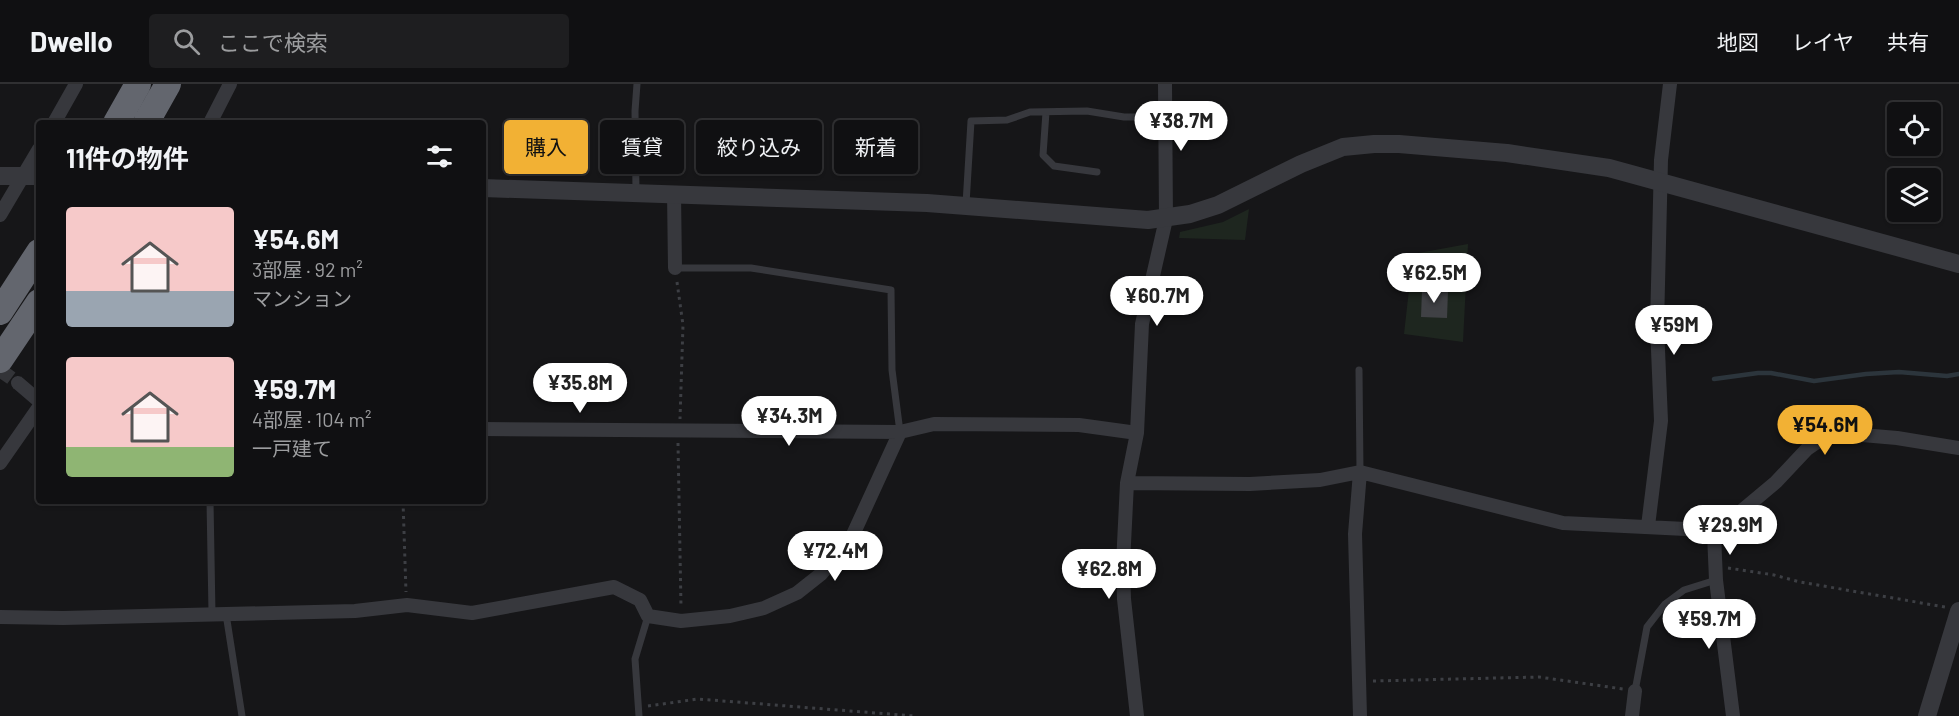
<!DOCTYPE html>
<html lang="ja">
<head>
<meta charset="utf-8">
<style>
	body { margin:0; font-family:Barlow,"Noto Sans JP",sans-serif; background:#1e1e20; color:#f1f3f6; height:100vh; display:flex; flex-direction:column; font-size:22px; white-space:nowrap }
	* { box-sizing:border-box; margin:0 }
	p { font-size:20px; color:#9c9d9f }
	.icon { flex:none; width:33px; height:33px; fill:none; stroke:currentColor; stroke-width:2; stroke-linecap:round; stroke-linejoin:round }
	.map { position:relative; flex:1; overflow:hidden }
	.panel { position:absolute; left:36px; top:36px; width:450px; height:384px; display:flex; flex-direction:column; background:#101012; border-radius:6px; box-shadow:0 2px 4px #0004,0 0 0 2px #303032 }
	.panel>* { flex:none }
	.guide { position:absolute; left:504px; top:36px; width:570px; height:54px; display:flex; gap:12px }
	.buttons { position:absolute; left:1887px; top:18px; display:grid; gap:12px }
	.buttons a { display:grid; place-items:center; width:54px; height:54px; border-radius:6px; background:#101012; box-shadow:0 2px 4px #0004,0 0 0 2px #303032; font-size:30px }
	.price { position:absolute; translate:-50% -51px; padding:0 14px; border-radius:21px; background:#fff; color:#222; font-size:20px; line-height:39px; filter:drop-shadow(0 2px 3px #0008) }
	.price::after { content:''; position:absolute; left:50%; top:36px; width:18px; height:14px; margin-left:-9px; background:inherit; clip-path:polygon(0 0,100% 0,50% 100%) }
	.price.current { background:#f2b134; color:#111 }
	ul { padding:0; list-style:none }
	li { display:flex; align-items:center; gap:18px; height:150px; padding:0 30px }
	li span { display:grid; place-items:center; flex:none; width:168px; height:120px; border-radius:6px; color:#555 }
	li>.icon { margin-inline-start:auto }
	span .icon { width:72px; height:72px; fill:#fffc; stroke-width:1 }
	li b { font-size:26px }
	h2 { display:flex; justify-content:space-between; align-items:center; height:72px; padding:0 30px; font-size:26px }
	.tag { padding:0 21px; border-radius:6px; background:#101012; box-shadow:0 2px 4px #0004,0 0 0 2px #303032; font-size:21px; line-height:54px }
	.tag.current { background:#f2b134; color:#111 }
	header { display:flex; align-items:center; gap:36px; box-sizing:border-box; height:84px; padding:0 30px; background:#101012; border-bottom:2px solid #303032 }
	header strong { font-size:28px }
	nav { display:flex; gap:33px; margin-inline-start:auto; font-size:21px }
	.search { width:420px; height:54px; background:#1e1e20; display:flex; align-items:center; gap:15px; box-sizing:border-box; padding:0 21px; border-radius:6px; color:#9c9d9f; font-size:22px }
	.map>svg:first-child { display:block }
	.green { fill:#1e261f }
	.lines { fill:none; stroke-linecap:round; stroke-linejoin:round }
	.stream { stroke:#2c353c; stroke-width:4.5 }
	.building { fill:#404145 }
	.minor-tunnel { stroke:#333438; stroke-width:14; stroke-dasharray:14 7; stroke-linecap:butt }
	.path { stroke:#3d3f44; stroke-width:3; stroke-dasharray:3 4.5; stroke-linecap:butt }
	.service { stroke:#37383d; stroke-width:7 }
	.minor { stroke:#37383d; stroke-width:14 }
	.tertiary { stroke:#37383d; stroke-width:18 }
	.motorway { stroke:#63666e; stroke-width:26 }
</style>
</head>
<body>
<header>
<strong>Dwello</strong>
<div class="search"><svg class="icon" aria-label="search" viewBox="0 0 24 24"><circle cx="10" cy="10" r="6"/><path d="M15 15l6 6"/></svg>ここで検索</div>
<nav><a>地図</a><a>レイヤ</a><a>共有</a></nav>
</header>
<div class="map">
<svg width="1959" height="632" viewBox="0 0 1959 632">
	<rect width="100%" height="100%" fill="#161618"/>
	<path class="green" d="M 1249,125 L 1245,156 L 1179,154 L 1180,148 L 1223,138 Z
		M 1468,160 L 1463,258 L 1404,250 L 1413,170 Z"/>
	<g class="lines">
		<path class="stream" d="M 1714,295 L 1758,289 L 1771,289 L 1814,297 L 1866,290 L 1899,288 L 1947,292 L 1959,290"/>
	</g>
	<path class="building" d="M 1422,206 L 1448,207 L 1447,234 L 1421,233 Z"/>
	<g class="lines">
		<path class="minor-tunnel" d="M 0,286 L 18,299"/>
		<path class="path" d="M 677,198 L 683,241 L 680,335
			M 678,359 L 681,523
			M 403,417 L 406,508
			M 1728,484 L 1774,491 L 1800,498 L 1945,523
			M 1373,597 L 1539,593 L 1623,605
			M 648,622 L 698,615 L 914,632"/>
		<path class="service" d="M 1046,28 L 1043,71 L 1054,82 L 1097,88
			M 636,108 L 635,27 L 637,0
			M 966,120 L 971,37 L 1007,36 L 1030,28 L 1087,27 L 1124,33 L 1165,33
			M 675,184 L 751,184 L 891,206 L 892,286 L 900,348
			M 1359,286 L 1360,388
			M 210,417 L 212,529
			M 226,530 L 242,632
			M 1635,607 L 1647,543 L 1665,520 L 1684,506 L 1716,496
			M 639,632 L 635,575 L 648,532"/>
		<path class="minor" d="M 54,39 L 76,0
			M 210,39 L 230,0
			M 674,109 L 675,184
			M 0,131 L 39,65
			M 18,299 L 39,317
			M 483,345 L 900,348 L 934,340 L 1079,341 L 1137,349
			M 0,379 L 39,323
			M 1127,399 L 1250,400 L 1320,396 L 1360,388 L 1563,439 L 1686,445 L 1714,450 L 1776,398 L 1807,365 L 1823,354 L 1839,349 L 1897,354 L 1959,364
			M 1648,442 L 1661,337 L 1657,242 L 1661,76 L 1670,0
			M 1714,450 L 1716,496 L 1733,632
			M 0,533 L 63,534 L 355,527 L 407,521 L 472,529 L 614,503 L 640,516 L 648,532 L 681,537 L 730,532 L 764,524 L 797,509 L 821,490 L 851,455 L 900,348
			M 1137,632 L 1124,515 L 1123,480 L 1127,399 L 1137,349 L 1142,240 L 1166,135 L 1165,0
			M 1360,632 L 1355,450 L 1360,388
			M 1632,632 L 1635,607"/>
		<path class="tertiary" d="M 0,92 L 39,92
			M 483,104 L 927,119 L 1148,136 L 1190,130 L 1218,121 L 1301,80 L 1343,63 L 1374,60 L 1399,60 L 1507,69 L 1609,84 L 1959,180
			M 1927,632 L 1959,527"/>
		<path class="motorway" d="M 116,39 L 138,0
			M 146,39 L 168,0
			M 0,228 L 39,168
			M 0,276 L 39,218"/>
	</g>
</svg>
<div class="buttons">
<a><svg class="icon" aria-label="locate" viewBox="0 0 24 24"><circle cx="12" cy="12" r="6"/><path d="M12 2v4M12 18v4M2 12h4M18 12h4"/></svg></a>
<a><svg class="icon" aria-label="layers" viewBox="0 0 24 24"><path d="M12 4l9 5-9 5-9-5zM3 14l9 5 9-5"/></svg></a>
</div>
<b class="price" style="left:1181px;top:68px">¥38.7M</b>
<b class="price" style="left:1434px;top:220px">¥62.5M</b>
<b class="price" style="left:1157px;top:243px">¥60.7M</b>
<b class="price" style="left:1674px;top:272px">¥59M</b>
<b class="price" style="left:580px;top:330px">¥35.8M</b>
<b class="price" style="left:789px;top:363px">¥34.3M</b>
<b class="price current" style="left:1825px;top:372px">¥54.6M</b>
<b class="price" style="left:1730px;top:472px">¥29.9M</b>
<b class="price" style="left:835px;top:498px">¥72.4M</b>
<b class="price" style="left:1109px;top:516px">¥62.8M</b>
<b class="price" style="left:1709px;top:566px">¥59.7M</b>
<div class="guide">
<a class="tag current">購入</a>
<a class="tag">賃貸</a>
<a class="tag">絞り込み</a>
<a class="tag">新着</a>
</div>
<section class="panel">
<h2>11件の物件<svg class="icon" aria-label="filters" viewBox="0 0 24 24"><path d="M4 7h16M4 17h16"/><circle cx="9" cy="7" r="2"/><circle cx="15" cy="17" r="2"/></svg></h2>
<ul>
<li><span style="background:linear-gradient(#f6c9c9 70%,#9aa5b1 0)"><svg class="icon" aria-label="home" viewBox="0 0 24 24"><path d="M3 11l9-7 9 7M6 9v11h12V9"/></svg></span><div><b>¥54.6M</b><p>3部屋 · 92 m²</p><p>マンション</p></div></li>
<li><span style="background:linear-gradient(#f6c9c9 75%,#8fb573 0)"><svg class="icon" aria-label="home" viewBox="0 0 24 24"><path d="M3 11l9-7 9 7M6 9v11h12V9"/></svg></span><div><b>¥59.7M</b><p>4部屋 · 104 m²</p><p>一戸建て</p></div></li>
</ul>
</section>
</div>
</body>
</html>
